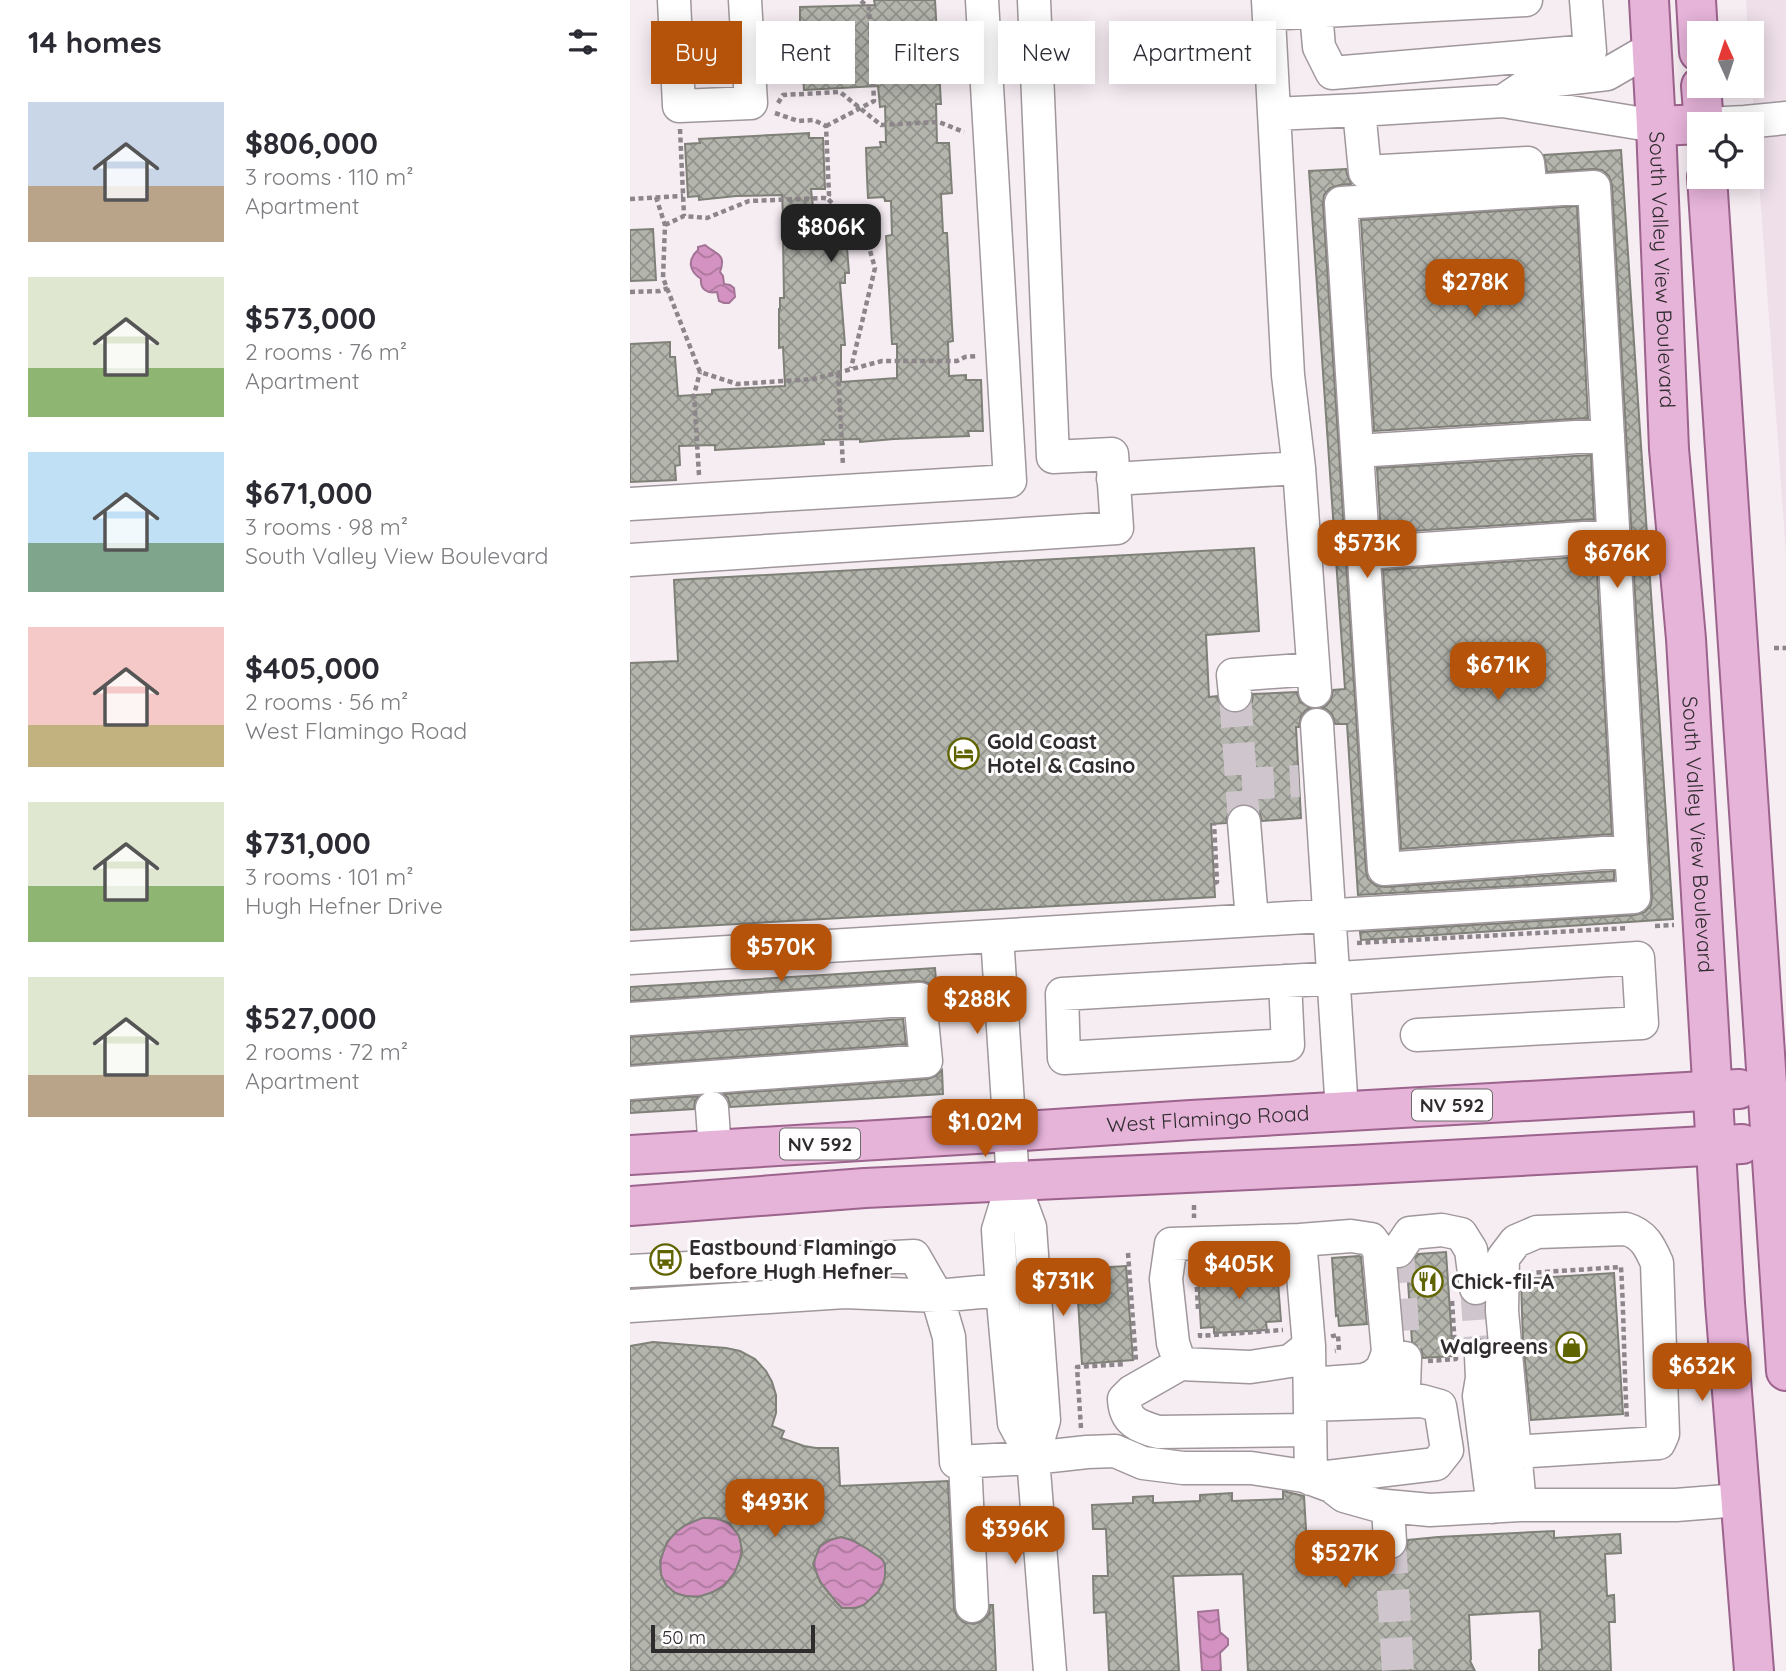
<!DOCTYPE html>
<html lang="en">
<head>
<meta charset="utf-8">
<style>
	body { margin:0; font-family:Quicksand,sans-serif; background:#f2f2f3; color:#2b2b33; height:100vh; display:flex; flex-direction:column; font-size:26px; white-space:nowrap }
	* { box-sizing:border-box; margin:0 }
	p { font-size:23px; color:#7c7c81 }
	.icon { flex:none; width:38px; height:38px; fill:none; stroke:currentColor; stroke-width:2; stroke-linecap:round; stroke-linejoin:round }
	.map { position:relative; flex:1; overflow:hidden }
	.side { display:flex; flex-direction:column; background:#fff; width:630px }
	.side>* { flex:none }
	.guide { position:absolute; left:21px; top:21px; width:665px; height:63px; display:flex; gap:14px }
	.needle { width:46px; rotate:357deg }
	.controls { position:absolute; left:1057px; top:21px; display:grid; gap:14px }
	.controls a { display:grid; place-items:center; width:77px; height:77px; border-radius:0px; background:#fff; box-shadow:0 4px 18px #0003; font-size:35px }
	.scale { position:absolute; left:21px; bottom:18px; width:164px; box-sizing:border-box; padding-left:7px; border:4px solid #2f2c2e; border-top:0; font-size:19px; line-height:24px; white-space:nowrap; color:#2f2c2e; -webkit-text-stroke:5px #fffdfe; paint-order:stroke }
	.price { position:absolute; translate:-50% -60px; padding:0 16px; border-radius:14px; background:#b45309; color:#fff; font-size:23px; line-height:46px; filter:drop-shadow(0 2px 4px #0008) }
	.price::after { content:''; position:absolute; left:50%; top:42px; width:21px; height:16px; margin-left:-10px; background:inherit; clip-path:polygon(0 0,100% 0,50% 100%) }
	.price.active { background:#222; color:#fff }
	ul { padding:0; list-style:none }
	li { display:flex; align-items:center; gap:21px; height:175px; padding:0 28px }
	li span { display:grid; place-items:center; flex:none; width:196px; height:140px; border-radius:0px; color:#555 }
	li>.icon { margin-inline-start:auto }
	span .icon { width:84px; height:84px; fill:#fffc; stroke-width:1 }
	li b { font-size:30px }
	h2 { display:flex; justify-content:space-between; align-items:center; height:84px; padding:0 28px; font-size:30px }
	.pill { padding:0 24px; border-radius:0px; background:#fff; box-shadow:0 4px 18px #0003; font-size:24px; line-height:63px }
	.pill.active { background:#b45309; color:#fff }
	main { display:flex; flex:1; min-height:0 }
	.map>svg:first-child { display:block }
	.built { fill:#eedfe9 }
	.water { fill:url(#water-waves); stroke:#a27395; stroke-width:2 }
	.building { fill:url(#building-cross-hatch); stroke:#7f8078; stroke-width:2; fill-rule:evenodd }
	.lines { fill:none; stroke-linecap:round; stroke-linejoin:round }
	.minor-tunnel { stroke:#cec6cc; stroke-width:32; stroke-dasharray:32 16; stroke-linecap:butt }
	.minor-casing { stroke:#9f979c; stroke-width:35 }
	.major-casing { stroke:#9c638d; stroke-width:42 }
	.path { stroke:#8c868a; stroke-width:4.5; stroke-dasharray:5 3.5; stroke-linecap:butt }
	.minor { stroke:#fff; stroke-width:32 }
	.major { stroke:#e6b3d9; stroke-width:38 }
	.labels { text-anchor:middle; stroke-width:6; stroke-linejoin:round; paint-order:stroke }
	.shield { fill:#fffdfe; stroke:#6d6b6c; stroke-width:2 }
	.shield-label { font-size:19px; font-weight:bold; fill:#2f2c2e }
	.street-label { font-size:21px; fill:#2f2c2e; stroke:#fffdfe }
	.poi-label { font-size:21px; font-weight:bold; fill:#2f2c2e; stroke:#fffdfe; text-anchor:start }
</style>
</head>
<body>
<main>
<section class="side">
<h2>14 homes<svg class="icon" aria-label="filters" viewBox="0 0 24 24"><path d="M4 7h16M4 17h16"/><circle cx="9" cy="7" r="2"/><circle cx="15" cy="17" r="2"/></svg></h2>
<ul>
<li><span style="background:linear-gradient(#c9d6e8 60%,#b9a48a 0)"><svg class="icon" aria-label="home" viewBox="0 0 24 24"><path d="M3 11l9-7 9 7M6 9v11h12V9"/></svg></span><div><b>$806,000</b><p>3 rooms · 110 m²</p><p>Apartment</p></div></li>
<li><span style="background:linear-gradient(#dfe7d0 65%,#8fb573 0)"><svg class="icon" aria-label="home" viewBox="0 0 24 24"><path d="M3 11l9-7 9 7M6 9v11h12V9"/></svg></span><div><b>$573,000</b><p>2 rooms · 76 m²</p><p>Apartment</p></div></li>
<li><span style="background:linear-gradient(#bfe0f5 65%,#7fa58c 0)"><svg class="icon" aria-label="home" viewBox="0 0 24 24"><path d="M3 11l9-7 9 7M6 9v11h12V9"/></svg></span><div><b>$671,000</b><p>3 rooms · 98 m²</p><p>South Valley View Boulevard</p></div></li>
<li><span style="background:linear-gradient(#f6c9c9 70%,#c2b280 0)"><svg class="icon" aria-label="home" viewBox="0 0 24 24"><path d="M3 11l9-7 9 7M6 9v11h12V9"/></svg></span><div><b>$405,000</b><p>2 rooms · 56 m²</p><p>West Flamingo Road</p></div></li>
<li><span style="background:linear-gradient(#dfe7d0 60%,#8fb573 0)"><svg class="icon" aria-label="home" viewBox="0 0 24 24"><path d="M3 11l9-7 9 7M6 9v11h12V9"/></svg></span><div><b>$731,000</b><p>3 rooms · 101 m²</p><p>Hugh Hefner Drive</p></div></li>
<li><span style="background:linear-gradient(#dfe7d0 70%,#b9a48a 0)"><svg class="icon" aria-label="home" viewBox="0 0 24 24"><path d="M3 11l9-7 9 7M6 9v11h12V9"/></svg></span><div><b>$527,000</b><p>2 rooms · 72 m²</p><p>Apartment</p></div></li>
</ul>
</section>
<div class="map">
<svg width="1156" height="1671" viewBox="0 0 1156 1671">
	<defs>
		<pattern id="water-waves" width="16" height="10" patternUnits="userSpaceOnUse" patternTransform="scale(1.75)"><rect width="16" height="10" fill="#d392c1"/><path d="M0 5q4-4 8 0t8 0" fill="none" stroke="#ac779d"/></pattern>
		<pattern id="building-cross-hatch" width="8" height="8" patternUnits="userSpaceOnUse" patternTransform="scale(1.75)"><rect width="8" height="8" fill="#b4b5ad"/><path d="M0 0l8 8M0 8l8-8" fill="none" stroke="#93938d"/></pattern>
	</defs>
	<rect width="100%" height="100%" fill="#f6edf3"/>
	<path class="built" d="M 1116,0 L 1156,0 L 1156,553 L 1122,83 L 1122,33 L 1118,33 Z"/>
	<path class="water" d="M 75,245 C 85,254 97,253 90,272 L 93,276 L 94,284 L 100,285 L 104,288 L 105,297 L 99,303 L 94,303 L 89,301 L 87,292 C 77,294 70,289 71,279 C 59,271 57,260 68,250 L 68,247 Z
		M 72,1518 C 139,1515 111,1604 57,1596 C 23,1592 25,1554 44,1534 C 52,1526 61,1522 72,1518 Z
		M 211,1537 C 223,1540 248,1551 254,1562 C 262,1580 244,1601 229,1607 C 223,1609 218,1608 212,1608 C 188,1587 165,1547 211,1537 Z
		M 588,1610 L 590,1632 L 598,1639 L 598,1645 L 590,1653 L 591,1671 L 572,1671 L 568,1612 Z"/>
	<path class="building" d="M 244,0 L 305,0 L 311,104 L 306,104 L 307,143 L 319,143 L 322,193 L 311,194 L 313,233 L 317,233 L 322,325 L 323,341 L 318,342 L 319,376 L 336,375 L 336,380 L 351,380 L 353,431 L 338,431 L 339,436 L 264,439 L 230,442 L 230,439 L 193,440 L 194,444 L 85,450 L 85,445 L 49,446 L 50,465 L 45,466 L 46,480 L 0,482 L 0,344 L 40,342 L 40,357 L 45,357 L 48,396 L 82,394 L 82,390 L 155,386 L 153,347 L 149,348 L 149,309 L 150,309 L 150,298 L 154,298 L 153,237 L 154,237 L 152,195 L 106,196 L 69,200 L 69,196 L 58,197 L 55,144 L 70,143 L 69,139 L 162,134 L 179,133 L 179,138 L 193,138 L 195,189 L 181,189 L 185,225 L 215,223 L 219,273 L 215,273 L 215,283 L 210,283 L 215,345 L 211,345 L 211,382 L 267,378 L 267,344 L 262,344 L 256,236 L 262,235 L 261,201 L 255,201 L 254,197 L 238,198 L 237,177 L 236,148 L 251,147 L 250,142 L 256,142 L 255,106 L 250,107 L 248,86 L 174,90 L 173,76 L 168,77 L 167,23 L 170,23 L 170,7 L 245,5 Z
		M 991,150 L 1043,919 L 731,940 L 730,932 L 1005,915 L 1015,912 L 1021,905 L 1022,896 L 982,186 L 979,176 L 972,170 L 963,169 L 917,172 L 914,155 Z
		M 716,169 L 717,174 L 721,184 L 710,185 L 700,188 L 694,195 L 693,204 L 736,870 L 738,879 L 745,885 L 755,887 L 984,871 L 984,880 L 728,895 L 717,724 L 705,724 L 702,714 L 696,709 L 691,708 L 696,706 L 701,700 L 703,690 L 715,689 L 679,171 Z
		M 947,206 L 958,418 L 744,431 L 731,220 Z
		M 23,229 L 26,280 L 0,281 L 0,230 Z
		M 961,455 L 964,519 L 751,533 L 747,468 Z
		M 624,548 L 629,631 L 576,635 L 579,697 L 587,696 L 591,706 L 597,711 L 606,713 L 616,709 L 622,702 L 623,694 L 667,692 L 670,702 L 681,708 L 676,710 L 671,716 L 669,727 L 666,727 L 671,818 L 632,821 L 629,811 L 621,805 L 613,804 L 603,807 L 598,814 L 596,823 L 581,824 L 585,897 L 0,930 L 0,663 L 48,661 L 44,580 Z
		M 966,556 L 982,834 L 771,849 L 753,570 Z
		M 305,968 L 307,993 L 305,988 L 298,983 L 289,981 L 0,1001 L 0,987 Z
		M 273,1019 L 276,1044 L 0,1065 L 0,1037 Z
		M 312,1070 L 313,1094 L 100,1107 L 98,1098 L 94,1094 L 297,1079 L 306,1076 Z
		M 69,1096 L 65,1101 L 64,1109 L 0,1113 L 0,1101 Z
		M 816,1252 L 823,1356 L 793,1358 L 791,1349 L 782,1342 L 777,1267 L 788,1254 Z
		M 729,1256 L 731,1257 L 737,1324 L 709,1326 L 708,1315 L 706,1316 L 702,1258 Z
		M 496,1266 L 503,1360 L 452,1364 L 446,1269 Z
		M 647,1270 L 651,1321 L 636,1322 L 637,1330 L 584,1333 L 584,1327 L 571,1328 L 568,1276 Z
		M 984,1273 L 993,1414 L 901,1420 L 893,1343 L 891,1279 Z
		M 23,1342 L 96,1348 L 110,1351 L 125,1359 L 136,1371 L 142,1382 L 146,1395 L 146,1413 L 142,1426 L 154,1431 L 151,1438 L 174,1446 L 186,1448 L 208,1448 L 210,1486 L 318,1481 L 324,1608 L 327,1616 L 333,1622 L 344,1624 L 352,1621 L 359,1614 L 360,1605 L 363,1605 L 366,1671 L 0,1671 L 0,1346 ZM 72,1518 L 86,1518 L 99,1523 L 109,1536 L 112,1550 L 111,1557 L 105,1572 L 94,1586 L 83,1592 L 68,1597 L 55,1596 L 45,1593 L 36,1585 L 31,1575 L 30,1561 L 37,1542 L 46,1532 L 55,1525 ZM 211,1537 L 222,1540 L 236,1548 L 252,1559 L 255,1564 L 255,1576 L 253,1584 L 248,1592 L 234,1605 L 226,1608 L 212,1608 L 207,1603 L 190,1582 L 183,1564 L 190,1546 L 199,1540 Z
		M 653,1491 L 674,1496 L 677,1545 L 742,1542 L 745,1553 L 751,1558 L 760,1560 L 769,1558 L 776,1551 L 778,1540 L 808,1537 L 924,1531 L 924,1538 L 990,1534 L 991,1553 L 975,1554 L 977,1596 L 984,1595 L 985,1622 L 979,1622 L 981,1671 L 909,1671 L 909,1650 L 912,1649 L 910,1611 L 839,1615 L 841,1659 L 840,1661 L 845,1671 L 618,1671 L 613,1574 L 543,1576 L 549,1671 L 479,1671 L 476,1612 L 464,1613 L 463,1576 L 478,1576 L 476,1529 L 463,1529 L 462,1505 L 503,1503 L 503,1497 L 523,1496 L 523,1503 L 570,1501 L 570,1495 L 602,1493 L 602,1501 L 653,1499 Z"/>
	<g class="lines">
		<path class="minor-tunnel" d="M 605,695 L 614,822
			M 612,784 L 669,781
			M 768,1251 L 775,1358
			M 846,1288 L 851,1356
			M 760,1542 L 768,1671"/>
		<defs>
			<path id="minor" d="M 44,0 L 49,106 L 121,103 L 115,0
				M 638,0 L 658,375 L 669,468 L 685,691
				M 686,12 L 689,47 L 702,73 L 960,51 L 956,0
				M 639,14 L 896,0
				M 873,101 L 900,83 L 977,74 L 1022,48
				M 644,114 L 729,110
				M 1074,124 L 1115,122 L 1156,118
				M 901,191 L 898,163 L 735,172 L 729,110 L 873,101 L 1026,126
				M 727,451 L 978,435
				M 483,479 L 669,468
				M 0,504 L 380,481 L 352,0
				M 734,553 L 983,536
				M 0,560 L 487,528 L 482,454 L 423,457 L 404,0
				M 605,695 L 603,675 L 683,669
				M 687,725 L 712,1111
				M 614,822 L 622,920
				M 367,936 L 383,1181 L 400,1227 L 414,1420 L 403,1458 L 420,1671
				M 0,958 L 1004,897 L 1001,851 L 964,187 L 711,203 L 754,869 L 1001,851
				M 655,981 L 658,1045 L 434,1058 L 432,994 L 725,977 L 1008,958 L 1012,1023 L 787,1035
				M 0,1019 L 290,999 L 296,1061 L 0,1083
				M 82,1108 L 85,1150
				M 383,1181 L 368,1230 L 372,1290 L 384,1423 L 403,1458
				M 670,1240 L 679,1346 L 660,1361 L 620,1367 L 550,1364 L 543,1343 L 536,1279 L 541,1244 Z
				M 670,1240 L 721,1236 L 741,1239 L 749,1250 L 758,1352 L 755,1361 L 751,1370 L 743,1376 L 734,1380 L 680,1384
				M 768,1251 L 780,1233 L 812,1230 L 831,1234 L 841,1250 L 846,1288
				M 0,1271 L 284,1256 L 307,1296 L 319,1337 L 326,1462 L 403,1458 L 457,1452 L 485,1451 L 513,1463 L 553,1468 L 621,1468 L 674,1476 L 701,1486 L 714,1496 L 746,1505 L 800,1510 L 890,1505 L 1046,1505 L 1109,1500
				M 0,1306 L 215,1292 L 307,1296 L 372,1290
				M 679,1346 L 681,1479 L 806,1464 L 817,1450 L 810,1406 L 792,1401 L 680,1405
				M 851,1356 L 852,1378 L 849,1396 L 863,1507
				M 550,1364 L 501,1392 L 494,1399 C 495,1422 508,1426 528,1432 L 680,1430
				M 763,1402 L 774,1388 L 775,1358
				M 884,1452 L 1029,1443 L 1033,1434 L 1027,1263 C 1020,1247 1014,1234 996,1229 L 907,1232 L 886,1241 L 873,1258 L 872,1311 L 890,1505
				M 335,1461 L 342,1606
				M 758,1506 L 760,1542"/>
			<g id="major">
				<path id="s1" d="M 1019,0 L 1026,126 L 1039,449 L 1056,639 L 1095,1303 L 1124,1671"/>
				<path d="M 1066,0 L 1069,52"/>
				<path d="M 1071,86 L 1074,124"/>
				<path d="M 1026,126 L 1074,124"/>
				<path d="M 1077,177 L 1156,1371"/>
				<path id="s2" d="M 0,1155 L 379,1132 L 561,1120 L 1109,1089"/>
				<path d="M 0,1206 L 235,1188 L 724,1165 L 1112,1144"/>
			</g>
		</defs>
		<use href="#minor" class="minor-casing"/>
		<use href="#major" class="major-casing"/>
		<path class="path" d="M 148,103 L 153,95 L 210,92 L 251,125 L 309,122 L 334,132
			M 145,113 L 168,121 L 184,120 L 196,126 L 199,195 L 198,199 L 236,237 L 245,268 L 221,368
			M 196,126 L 244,101 L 239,8 L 230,0
			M 50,129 L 54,216
			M 26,197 L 35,225 L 33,278 L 70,372 L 107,384 L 184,379 L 252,361 L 327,361 L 335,357 L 347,356
			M 0,199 L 53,196
			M 35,225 L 54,216 L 77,218 L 119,201 L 194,198 L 198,199
			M 0,292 L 30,291 L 38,288
			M 208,373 L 213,466
			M 69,475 L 64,395 L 70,372
			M 1144,648 L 1156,648
			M 584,883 L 587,882 L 584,823
			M 1025,926 L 1044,925
			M 727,943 L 998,928
			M 564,1205 L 564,1218
			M 498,1253 L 506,1361
			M 566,1270 L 568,1310
			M 898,1273 L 991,1267 C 994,1318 994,1369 997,1420
			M 822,1301 L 825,1348
			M 570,1333 L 570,1336 L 653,1330
			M 703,1334 L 703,1336 L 708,1335 L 709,1350 L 705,1351
			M 798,1361 L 826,1359 L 826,1357
			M 451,1428 L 447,1367 L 495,1364"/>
		<use href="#minor" class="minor"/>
		<use href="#major" class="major"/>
	</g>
	<defs>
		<symbol id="hotel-ring" viewBox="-11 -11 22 22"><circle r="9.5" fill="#fffdfe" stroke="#606400" stroke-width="1.5"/><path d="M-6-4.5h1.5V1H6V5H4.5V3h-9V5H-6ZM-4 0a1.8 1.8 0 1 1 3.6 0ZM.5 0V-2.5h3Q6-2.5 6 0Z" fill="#606400"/></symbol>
		<symbol id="bus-ring" viewBox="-11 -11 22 22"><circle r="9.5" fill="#fffdfe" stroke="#606400" stroke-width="1.5"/><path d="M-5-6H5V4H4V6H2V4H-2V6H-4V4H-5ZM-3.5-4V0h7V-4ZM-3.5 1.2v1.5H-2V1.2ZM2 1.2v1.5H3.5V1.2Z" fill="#606400"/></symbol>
		<symbol id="restaurant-ring" viewBox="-11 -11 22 22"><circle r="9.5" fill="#fffdfe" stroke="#606400" stroke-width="1.5"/><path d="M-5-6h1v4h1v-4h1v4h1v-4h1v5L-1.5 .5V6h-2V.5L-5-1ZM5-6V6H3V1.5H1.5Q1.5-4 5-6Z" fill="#606400"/></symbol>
		<symbol id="shop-ring" viewBox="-11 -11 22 22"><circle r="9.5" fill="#fffdfe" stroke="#606400" stroke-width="1.5"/><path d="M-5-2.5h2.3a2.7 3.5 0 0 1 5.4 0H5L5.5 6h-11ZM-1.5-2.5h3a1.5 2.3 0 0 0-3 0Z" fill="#606400"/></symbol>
	</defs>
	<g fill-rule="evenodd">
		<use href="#hotel-ring" x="316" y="736" width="35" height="35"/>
		<use href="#bus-ring" x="18" y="1242" width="35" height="35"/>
		<use href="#restaurant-ring" x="780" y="1264" width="35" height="35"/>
		<use href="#shop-ring" x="924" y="1330" width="35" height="35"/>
	</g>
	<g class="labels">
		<g class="shield">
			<rect x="782" y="1089.5" width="80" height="31" rx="5"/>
			<rect x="150" y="1128.5" width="80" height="31" rx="5"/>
		</g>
		<g class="shield-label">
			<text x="822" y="1112">NV 592</text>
			<text x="190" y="1151">NV 592</text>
		</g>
		<g class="street-label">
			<text dy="7" stroke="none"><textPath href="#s1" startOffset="270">South Valley View Boulevard</textPath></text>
			<text dy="7" stroke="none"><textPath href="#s1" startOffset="836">South Valley View Boulevard</textPath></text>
			<text dy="7" stroke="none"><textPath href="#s2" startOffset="579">West Flamingo Road</textPath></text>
		</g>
		<g class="poi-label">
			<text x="357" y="749">Gold Coast<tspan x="357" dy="24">Hotel &amp; Casino</tspan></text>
			<text x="59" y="1255">Eastbound Flamingo<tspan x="59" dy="24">before Hugh Hefner</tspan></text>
			<text x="821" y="1289">Chick-fil-A</text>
			<text x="918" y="1354" text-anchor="end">Walgreens</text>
		</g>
	</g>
</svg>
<div class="controls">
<a><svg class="needle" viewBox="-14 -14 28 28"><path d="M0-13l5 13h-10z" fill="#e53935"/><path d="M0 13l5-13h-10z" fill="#7c7c81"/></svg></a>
<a><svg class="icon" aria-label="locate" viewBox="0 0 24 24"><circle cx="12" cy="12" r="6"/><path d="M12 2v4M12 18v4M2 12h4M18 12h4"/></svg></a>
</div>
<div class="scale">50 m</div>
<b class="price active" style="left:201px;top:264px">$806K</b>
<b class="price" style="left:845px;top:319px">$278K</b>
<b class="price" style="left:737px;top:580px">$573K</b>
<b class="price" style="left:987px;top:590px">$676K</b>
<b class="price" style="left:868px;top:702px">$671K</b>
<b class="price" style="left:151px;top:984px">$570K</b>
<b class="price" style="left:347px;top:1036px">$288K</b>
<b class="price" style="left:355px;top:1159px">$1.02M</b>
<b class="price" style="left:609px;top:1301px">$405K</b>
<b class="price" style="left:433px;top:1318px">$731K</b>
<b class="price" style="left:1072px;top:1403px">$632K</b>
<b class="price" style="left:145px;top:1539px">$493K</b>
<b class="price" style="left:385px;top:1566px">$396K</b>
<b class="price" style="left:715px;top:1590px">$527K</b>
<div class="guide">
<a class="pill active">Buy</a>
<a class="pill">Rent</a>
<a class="pill">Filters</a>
<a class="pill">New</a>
<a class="pill">Apartment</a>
</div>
</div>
</main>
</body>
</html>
